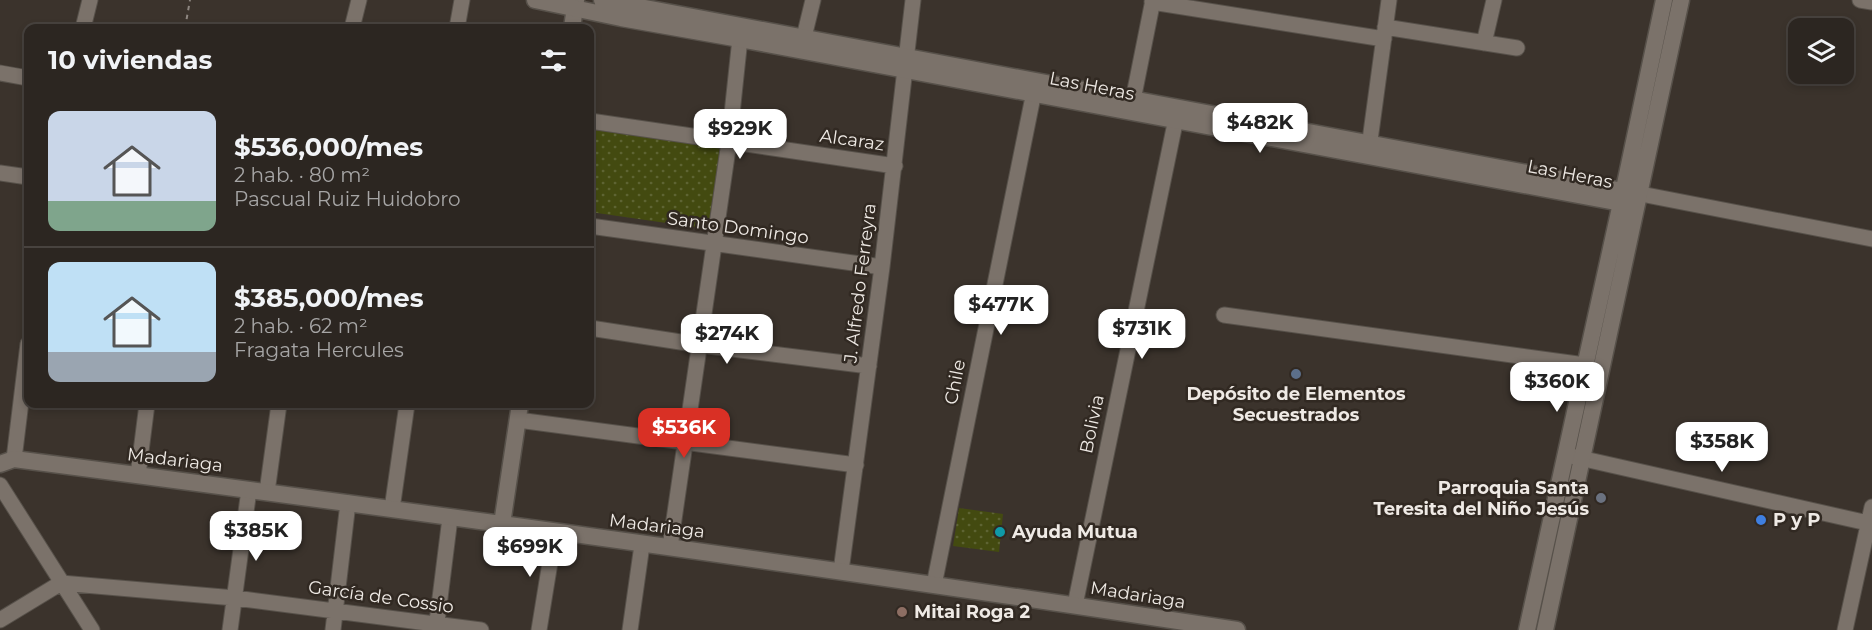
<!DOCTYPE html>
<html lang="es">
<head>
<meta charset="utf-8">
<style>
	body { margin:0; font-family:Montserrat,sans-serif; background:#38322e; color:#f1f3f6; height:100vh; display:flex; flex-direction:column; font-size:22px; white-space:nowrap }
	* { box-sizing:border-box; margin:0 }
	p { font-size:20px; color:#a6a5a5 }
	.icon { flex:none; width:33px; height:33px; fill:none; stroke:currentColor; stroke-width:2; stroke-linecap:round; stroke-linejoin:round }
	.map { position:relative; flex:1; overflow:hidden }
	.side { position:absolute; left:24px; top:24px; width:570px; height:384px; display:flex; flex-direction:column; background:#2c2621; border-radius:12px; box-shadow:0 3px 9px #0003,0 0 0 2px #48433f }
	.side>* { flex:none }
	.fabs { position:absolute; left:1788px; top:18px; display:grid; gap:12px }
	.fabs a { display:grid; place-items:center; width:66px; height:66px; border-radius:12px; background:#2c2621; box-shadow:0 3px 9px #0003,0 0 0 2px #48433f; font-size:30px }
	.price { position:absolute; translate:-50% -51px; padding:0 14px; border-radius:12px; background:#fff; color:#222; font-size:20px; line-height:39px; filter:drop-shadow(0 2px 3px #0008) }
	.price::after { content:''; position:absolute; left:50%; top:36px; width:18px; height:14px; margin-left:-9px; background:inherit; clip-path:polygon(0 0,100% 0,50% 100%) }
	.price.active { background:#d93025; color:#fff }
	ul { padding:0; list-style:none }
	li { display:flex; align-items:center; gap:18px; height:150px; padding:0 24px }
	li+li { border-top:2px solid #48433f }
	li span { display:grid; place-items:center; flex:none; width:168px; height:120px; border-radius:12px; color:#555 }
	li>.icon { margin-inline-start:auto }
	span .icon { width:72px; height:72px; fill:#fffc; stroke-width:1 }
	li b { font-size:26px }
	h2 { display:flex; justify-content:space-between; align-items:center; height:72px; padding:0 24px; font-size:26px }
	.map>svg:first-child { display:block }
	.grass { fill:url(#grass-dots) }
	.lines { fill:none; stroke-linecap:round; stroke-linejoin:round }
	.minor-casing { stroke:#57514a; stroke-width:17 }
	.tertiary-casing { stroke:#57514a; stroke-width:19 }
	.secondary-casing { stroke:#57514a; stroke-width:19 }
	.path { stroke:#8e8781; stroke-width:2; stroke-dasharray:4.5 4.5; stroke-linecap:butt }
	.minor { stroke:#7b726a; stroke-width:15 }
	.tertiary { stroke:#7b726a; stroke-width:16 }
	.secondary { stroke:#7b726a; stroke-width:16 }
	.service-dot { fill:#5c6f8a; stroke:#312922; stroke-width:2 }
	.worship-dot { fill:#6b7280; stroke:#312922; stroke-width:2 }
	.shop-dot { fill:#3f7fe0; stroke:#312922; stroke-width:2 }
	.culture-dot { fill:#0f9aa8; stroke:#312922; stroke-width:2 }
	.education-dot { fill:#8d6e63; stroke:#312922; stroke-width:2 }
	.labels { text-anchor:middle; stroke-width:5; stroke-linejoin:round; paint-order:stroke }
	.street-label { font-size:18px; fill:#efeae5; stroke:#312922 }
	.poi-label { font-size:18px; font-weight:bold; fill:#efeae5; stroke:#312922; text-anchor:start }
</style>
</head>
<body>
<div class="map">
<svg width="1872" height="630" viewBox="0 0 1872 630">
	<defs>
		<pattern id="grass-dots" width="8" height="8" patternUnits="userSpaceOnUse" patternTransform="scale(1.5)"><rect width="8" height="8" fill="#434a10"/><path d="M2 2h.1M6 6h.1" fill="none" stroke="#5e6433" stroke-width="1.8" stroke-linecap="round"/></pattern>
	</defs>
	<rect width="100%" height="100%" fill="#3b332c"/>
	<path class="grass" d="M 590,126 L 723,146 L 708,229 L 590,212 Z
		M 959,508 L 1003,514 L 999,552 L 953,546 Z"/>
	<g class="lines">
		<defs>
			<path id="minor" d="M 1860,0 L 1872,2
				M 1152,2 L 1384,39
				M 1385,27 L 1517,48
				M 83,28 L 90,0
				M 352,28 L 359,0
				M 457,28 L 462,0
				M 804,37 L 813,0
				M 1484,43 L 1494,0
				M 0,73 L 28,78
				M 1131,110 L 1153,0
				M 590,121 L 895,166
				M 1368,155 L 1389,0
				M 0,173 L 28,177
				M 1641,194 L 1872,239
				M 590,226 L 882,267
				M 1224,315 L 1585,365
				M 590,328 L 700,345 L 869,366
				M 518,420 L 856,465
				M 1571,456 L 1872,524
				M 14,459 L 28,344
				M 138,475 L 147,404
				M 0,485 L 92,630
				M 267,492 L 279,404
				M 392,509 L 407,404
				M 670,547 L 729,142 L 741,29
				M 841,571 L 882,267 L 913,0
				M 934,585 L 1036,82
				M 1075,605 L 1178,109
				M 0,620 L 61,583 L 235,598 L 481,630
				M 230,630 L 249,490
				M 333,630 L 348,503
				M 436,630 L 450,518
				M 539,630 L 555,532
				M 630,630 L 642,545
				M 1845,630 L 1872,507"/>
			<path id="tertiary" d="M 572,28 L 576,0
				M 0,464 L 14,459 C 422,512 830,568 1237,630
				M 502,524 L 520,404"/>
			<path id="secondary" d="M 535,0 L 621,18 L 740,39 L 1621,203
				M 602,0 L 1623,191
				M 1527,630 L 1621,203 L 1664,0
				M 1545,630 L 1681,0"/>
		</defs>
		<use href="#minor" class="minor-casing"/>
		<use href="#tertiary" class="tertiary-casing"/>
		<use href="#secondary" class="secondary-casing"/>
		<path class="path" d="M 185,28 L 190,0"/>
		<use href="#minor" class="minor"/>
		<use href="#tertiary" class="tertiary"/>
		<use href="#secondary" class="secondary"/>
	</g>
	<circle class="service-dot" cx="1296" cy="374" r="6"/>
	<circle class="worship-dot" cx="1601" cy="498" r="6"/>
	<circle class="shop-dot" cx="1761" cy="520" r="6"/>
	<circle class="culture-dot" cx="1000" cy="532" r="6"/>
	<circle class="education-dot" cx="902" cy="612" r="6"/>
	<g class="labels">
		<g class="street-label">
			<text transform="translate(1092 86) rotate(11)" y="6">Las Heras</text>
			<text transform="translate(852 140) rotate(8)" y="6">Alcaraz</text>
			<text transform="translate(1570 174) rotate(11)" y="6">Las Heras</text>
			<text transform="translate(738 228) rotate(8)" y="6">Santo Domingo</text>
			<text transform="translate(860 283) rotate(-83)" y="6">J. Alfredo Ferreyra</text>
			<text transform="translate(955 382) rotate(-79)" y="6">Chile</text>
			<text transform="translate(1092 424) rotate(-78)" y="6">Bolivia</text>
			<text transform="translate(175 460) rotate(7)" y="6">Madariaga</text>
			<text transform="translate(657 526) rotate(7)" y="6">Madariaga</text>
			<text transform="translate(1138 595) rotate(9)" y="6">Madariaga</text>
			<text transform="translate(381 597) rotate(8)" y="6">García de Cossio</text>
		</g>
		<g class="poi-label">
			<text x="1296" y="400" text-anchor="middle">Depósito de Elementos<tspan x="1296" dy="21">Secuestrados</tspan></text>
			<text x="1589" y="494" text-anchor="end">Parroquia Santa<tspan x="1589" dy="21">Teresita del Niño Jesús</tspan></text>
			<text x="1773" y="526">P y P</text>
			<text x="1012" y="538">Ayuda Mutua</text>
			<text x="914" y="618">Mitai Roga 2</text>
		</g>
	</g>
</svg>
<div class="fabs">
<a><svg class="icon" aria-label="layers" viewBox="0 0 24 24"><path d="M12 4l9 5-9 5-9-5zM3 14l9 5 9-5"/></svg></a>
</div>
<b class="price" style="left:1260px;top:154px">$482K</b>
<b class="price" style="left:740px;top:160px">$929K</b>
<b class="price" style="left:1001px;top:336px">$477K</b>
<b class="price" style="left:1142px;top:360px">$731K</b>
<b class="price" style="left:727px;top:365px">$274K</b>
<b class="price" style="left:1557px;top:413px">$360K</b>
<b class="price active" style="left:684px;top:459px">$536K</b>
<b class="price" style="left:1722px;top:473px">$358K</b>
<b class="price" style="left:256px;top:562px">$385K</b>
<b class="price" style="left:530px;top:578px">$699K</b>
<section class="side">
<h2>10 viviendas<svg class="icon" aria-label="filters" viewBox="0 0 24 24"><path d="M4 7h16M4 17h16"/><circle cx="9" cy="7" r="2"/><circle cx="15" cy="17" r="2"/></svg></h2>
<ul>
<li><span style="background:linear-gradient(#c9d6e8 75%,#7fa58c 0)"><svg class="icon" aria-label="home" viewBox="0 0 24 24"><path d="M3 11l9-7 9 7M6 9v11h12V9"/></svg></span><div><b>$536,000/mes</b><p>2 hab. · 80 m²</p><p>Pascual Ruiz Huidobro</p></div></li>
<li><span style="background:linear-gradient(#bfe0f5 75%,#9aa5b1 0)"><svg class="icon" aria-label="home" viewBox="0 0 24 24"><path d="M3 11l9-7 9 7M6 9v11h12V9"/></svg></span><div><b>$385,000/mes</b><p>2 hab. · 62 m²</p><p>Fragata Hercules</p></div></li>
</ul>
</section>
</div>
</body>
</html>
